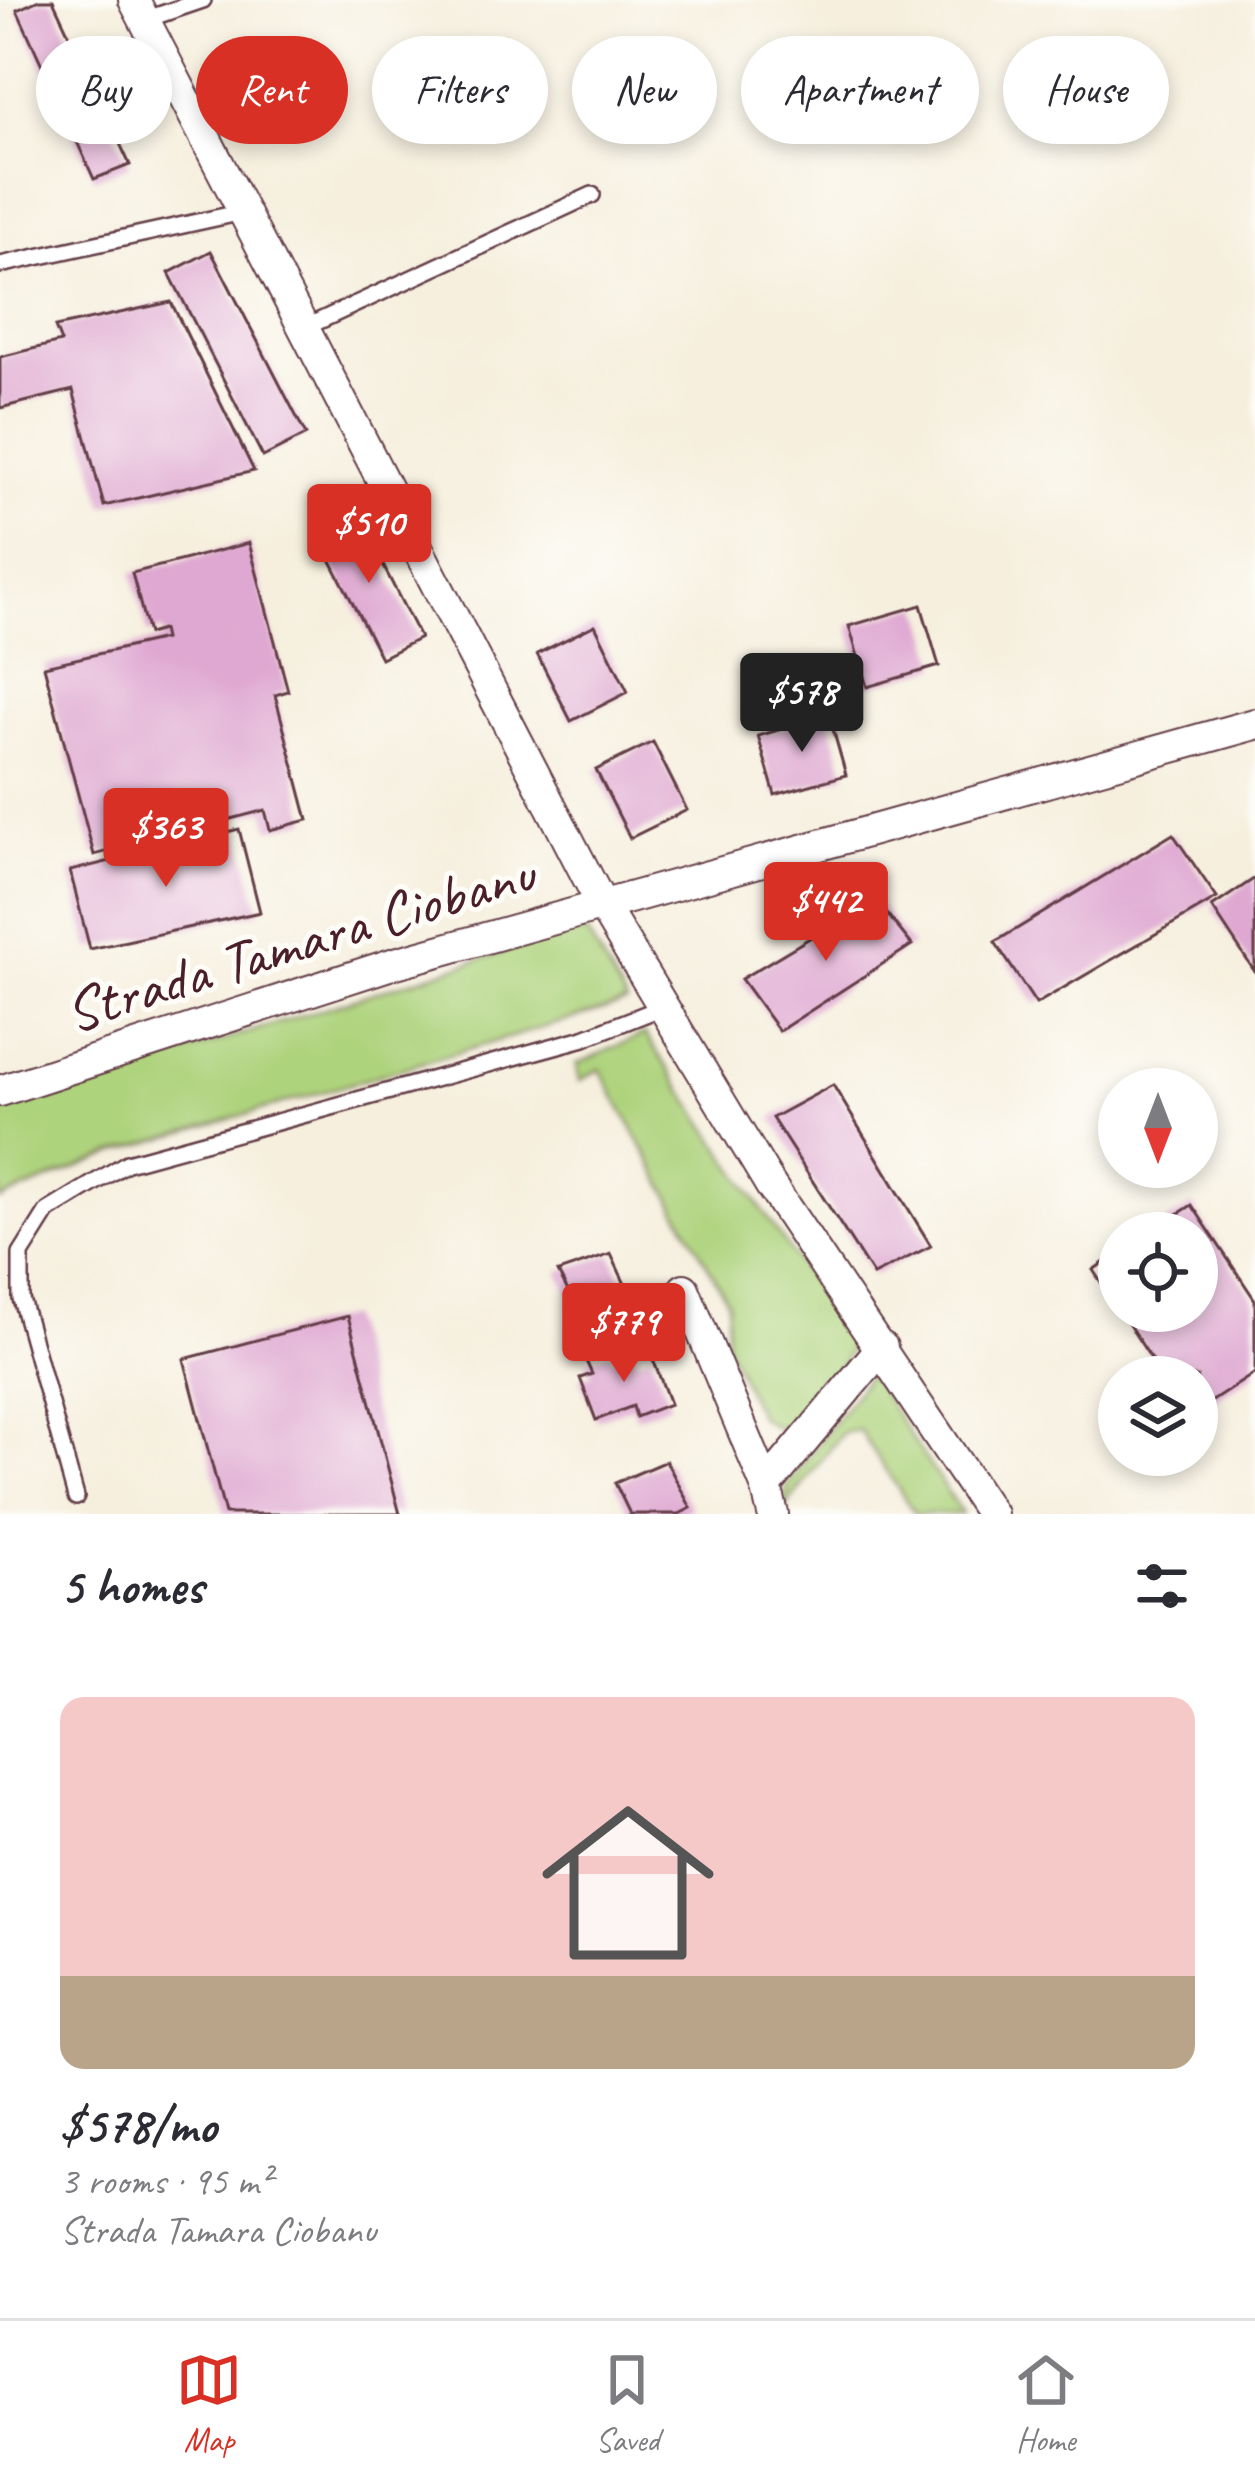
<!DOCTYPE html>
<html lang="en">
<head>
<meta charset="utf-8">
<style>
	body { margin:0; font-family:Caveat,sans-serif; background:#f7f7f7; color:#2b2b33; height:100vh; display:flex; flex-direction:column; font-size:45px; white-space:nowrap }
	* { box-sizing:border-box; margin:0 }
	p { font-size:39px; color:#7c7c81 }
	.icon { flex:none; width:66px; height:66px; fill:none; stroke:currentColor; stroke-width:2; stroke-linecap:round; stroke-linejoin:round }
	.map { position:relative; height:1514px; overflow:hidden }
	.sheet { display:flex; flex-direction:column; background:#fff; flex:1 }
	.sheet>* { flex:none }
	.banner { position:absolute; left:36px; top:36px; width:1185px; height:108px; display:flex; gap:24px }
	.needle { width:78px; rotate:180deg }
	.fabs { position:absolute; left:1098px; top:1068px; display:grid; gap:24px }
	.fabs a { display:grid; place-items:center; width:120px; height:120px; border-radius:50%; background:#fff; box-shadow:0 6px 18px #0003; font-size:60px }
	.price { position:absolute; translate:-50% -102px; padding:0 27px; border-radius:12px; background:#d93025; color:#fff; font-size:39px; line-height:78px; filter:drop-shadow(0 3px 6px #0008) }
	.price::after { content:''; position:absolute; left:50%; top:72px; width:36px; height:27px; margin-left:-18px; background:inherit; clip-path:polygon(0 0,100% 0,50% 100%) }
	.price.active { background:#222; color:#fff }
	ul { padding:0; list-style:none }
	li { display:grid; align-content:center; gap:24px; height:636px; padding:0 60px }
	li span { display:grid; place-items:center; height:372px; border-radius:24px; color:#555 }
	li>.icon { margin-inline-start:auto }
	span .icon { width:216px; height:216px; fill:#fffc; stroke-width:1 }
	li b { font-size:51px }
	h2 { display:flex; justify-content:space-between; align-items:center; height:144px; padding:0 60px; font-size:51px }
	.chip { padding:0 42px; border-radius:54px; background:#fff; box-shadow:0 6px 18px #0003; font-size:42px; line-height:108px }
	.chip.active { background:#d93025; color:#fff }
	.menu { display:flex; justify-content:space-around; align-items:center; height:168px; border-top:3px solid #e1e1e2; background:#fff; font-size:33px; color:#7c7c81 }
	.menu a { display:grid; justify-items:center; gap:6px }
	.menu .active { color:#d93025 }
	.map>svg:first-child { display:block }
	.green { fill:#aed37d; stroke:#7c7954; stroke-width:3 }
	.building { fill:#dfa8d2 }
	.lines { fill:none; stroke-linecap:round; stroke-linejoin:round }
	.lane-casing { stroke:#643e46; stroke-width:20 }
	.street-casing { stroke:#643e46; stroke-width:34 }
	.lane { stroke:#fff; stroke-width:15 }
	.street { stroke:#fff; stroke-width:30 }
	.labels { text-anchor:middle; stroke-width:10; stroke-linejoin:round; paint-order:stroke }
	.street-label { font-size:60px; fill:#4a1f2b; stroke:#fdfcf7 }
</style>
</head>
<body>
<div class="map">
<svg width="1255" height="1514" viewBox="0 0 1255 1514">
	<rect width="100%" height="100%" fill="#fdfcf7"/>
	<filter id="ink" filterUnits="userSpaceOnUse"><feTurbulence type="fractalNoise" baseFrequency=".00833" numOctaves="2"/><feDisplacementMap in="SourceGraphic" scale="24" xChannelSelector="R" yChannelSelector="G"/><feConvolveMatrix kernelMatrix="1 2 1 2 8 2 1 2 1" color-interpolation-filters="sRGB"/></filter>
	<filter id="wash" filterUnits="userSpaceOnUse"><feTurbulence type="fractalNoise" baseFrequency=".004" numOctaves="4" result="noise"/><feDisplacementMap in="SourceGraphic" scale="48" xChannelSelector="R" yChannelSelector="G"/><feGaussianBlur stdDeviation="2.7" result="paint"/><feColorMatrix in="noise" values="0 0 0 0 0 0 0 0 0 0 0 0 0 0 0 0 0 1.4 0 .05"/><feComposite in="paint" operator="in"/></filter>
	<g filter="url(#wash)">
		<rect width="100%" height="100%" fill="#f6efde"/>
		<path class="green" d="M 586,932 L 627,1003 L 114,1153 L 0,1200 L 0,1111 L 563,933 Z
			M 645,1034 L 852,1344 L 826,1396 L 798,1426 L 777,1428 L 759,1417 L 726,1344 L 728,1302 L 600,1069 L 579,1081 L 577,1064 Z
			M 869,1374 L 962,1514 L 915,1514 L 859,1430 L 842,1433 L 783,1511 L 787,1486 Z"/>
		<g id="blocks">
			<path class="building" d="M 39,0 L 53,0 L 130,165 L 94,179 L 17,10 Z
				M 211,251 L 306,435 L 263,457 L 169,273 Z
				M 171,302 L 254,471 L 104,506 L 73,390 L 0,408 L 0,357 L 61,342 L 55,327 Z
				M 357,514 L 420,638 L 381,658 L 317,534 Z
				M 249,543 L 288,691 L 275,695 L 308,820 L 270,830 L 265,810 L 94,855 L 44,666 L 164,639 L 162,630 L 148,634 L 132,573 Z
				M 921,605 L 939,666 L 867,687 L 849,626 Z
				M 595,625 L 628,692 L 571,721 L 537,654 Z
				M 829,715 L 846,775 L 775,795 L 758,736 Z
				M 653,742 L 687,810 L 630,838 L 596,770 Z
				M 239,829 L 260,912 L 90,949 L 70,871 Z
				M 1173,834 L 1217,898 L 1036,1004 L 995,942 Z
				M 1255,878 L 1255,972 L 1212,907 Z
				M 875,899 L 912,945 L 779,1031 L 741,979 Z
				M 833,1085 L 931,1246 L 873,1275 L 772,1118 Z
				M 1192,1205 L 1255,1300 L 1255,1373 L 1197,1411 L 1197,1377 L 1163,1377 L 1120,1311 L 1197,1311 L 1197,1233 L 1148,1233 Z
				M 1119,1252 L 1119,1310 L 1093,1270 Z
				M 611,1254 L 631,1297 L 580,1314 L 558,1272 Z
				M 348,1316 L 400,1514 L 225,1514 L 184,1359 Z
				M 633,1352 L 636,1359 L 651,1354 L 670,1404 L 636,1417 L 633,1406 L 596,1420 L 580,1378 L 592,1374 L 586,1361 L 609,1353 L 612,1359 Z
				M 666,1461 L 691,1508 L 679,1514 L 630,1514 L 615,1483 Z"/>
		</g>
	</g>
	<g filter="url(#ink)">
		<use href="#blocks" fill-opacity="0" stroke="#643e46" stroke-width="3"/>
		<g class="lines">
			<defs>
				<path id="lane" d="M 144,20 L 203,0
					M 0,265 L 243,212
					M 304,328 L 592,195
					M 76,1497 L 21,1299 L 21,1254 L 48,1211 L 127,1163 L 584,1038 L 663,1007"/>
				<path id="street" d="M 134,0 L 602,905 L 771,1186 L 991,1514
					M 0,1091 L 392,964 L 1255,724
					M 684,1289 L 766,1486 L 773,1514
					M 766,1486 L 882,1347"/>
			</defs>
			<use href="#lane" class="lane-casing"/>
			<use href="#street" class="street-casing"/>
			<use href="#lane" class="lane"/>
			<use href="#street" class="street"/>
		</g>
	</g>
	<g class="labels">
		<g class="street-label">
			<text transform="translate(299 941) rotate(-17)" y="21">Strada Tamara Ciobanu</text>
		</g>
	</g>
</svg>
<div class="fabs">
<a><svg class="needle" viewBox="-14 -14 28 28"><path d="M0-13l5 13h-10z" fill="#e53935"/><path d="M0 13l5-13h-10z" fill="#7c7c81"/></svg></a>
<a><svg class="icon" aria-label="locate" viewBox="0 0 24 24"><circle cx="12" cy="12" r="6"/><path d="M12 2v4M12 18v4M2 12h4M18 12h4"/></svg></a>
<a><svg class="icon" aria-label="layers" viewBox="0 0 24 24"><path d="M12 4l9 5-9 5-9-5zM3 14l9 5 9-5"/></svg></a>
</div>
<b class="price" style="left:369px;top:586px">$510</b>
<b class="price active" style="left:802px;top:755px">$578</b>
<b class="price" style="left:166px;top:890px">$363</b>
<b class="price" style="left:826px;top:964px">$442</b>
<b class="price" style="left:624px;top:1385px">$779</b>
<div class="banner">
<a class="chip">Buy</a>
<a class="chip active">Rent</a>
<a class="chip">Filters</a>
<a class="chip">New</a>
<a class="chip">Apartment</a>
<a class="chip">House</a>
</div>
</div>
<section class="sheet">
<h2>5 homes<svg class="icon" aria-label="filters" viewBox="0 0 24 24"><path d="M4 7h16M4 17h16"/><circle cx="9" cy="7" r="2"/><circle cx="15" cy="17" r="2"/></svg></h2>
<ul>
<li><span style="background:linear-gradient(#f6c9c9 75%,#b9a48a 0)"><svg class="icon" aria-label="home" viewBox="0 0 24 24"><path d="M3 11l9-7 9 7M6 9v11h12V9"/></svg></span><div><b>$578/mo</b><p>3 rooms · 95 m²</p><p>Strada Tamara Ciobanu</p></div></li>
</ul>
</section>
<nav class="menu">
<a class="active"><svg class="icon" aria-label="map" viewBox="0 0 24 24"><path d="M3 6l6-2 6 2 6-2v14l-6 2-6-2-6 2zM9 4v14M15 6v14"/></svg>Map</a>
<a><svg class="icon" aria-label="saved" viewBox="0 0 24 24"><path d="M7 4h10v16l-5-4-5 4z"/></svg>Saved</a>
<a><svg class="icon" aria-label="home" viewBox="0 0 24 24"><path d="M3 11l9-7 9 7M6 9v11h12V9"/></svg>Home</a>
</nav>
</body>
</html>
